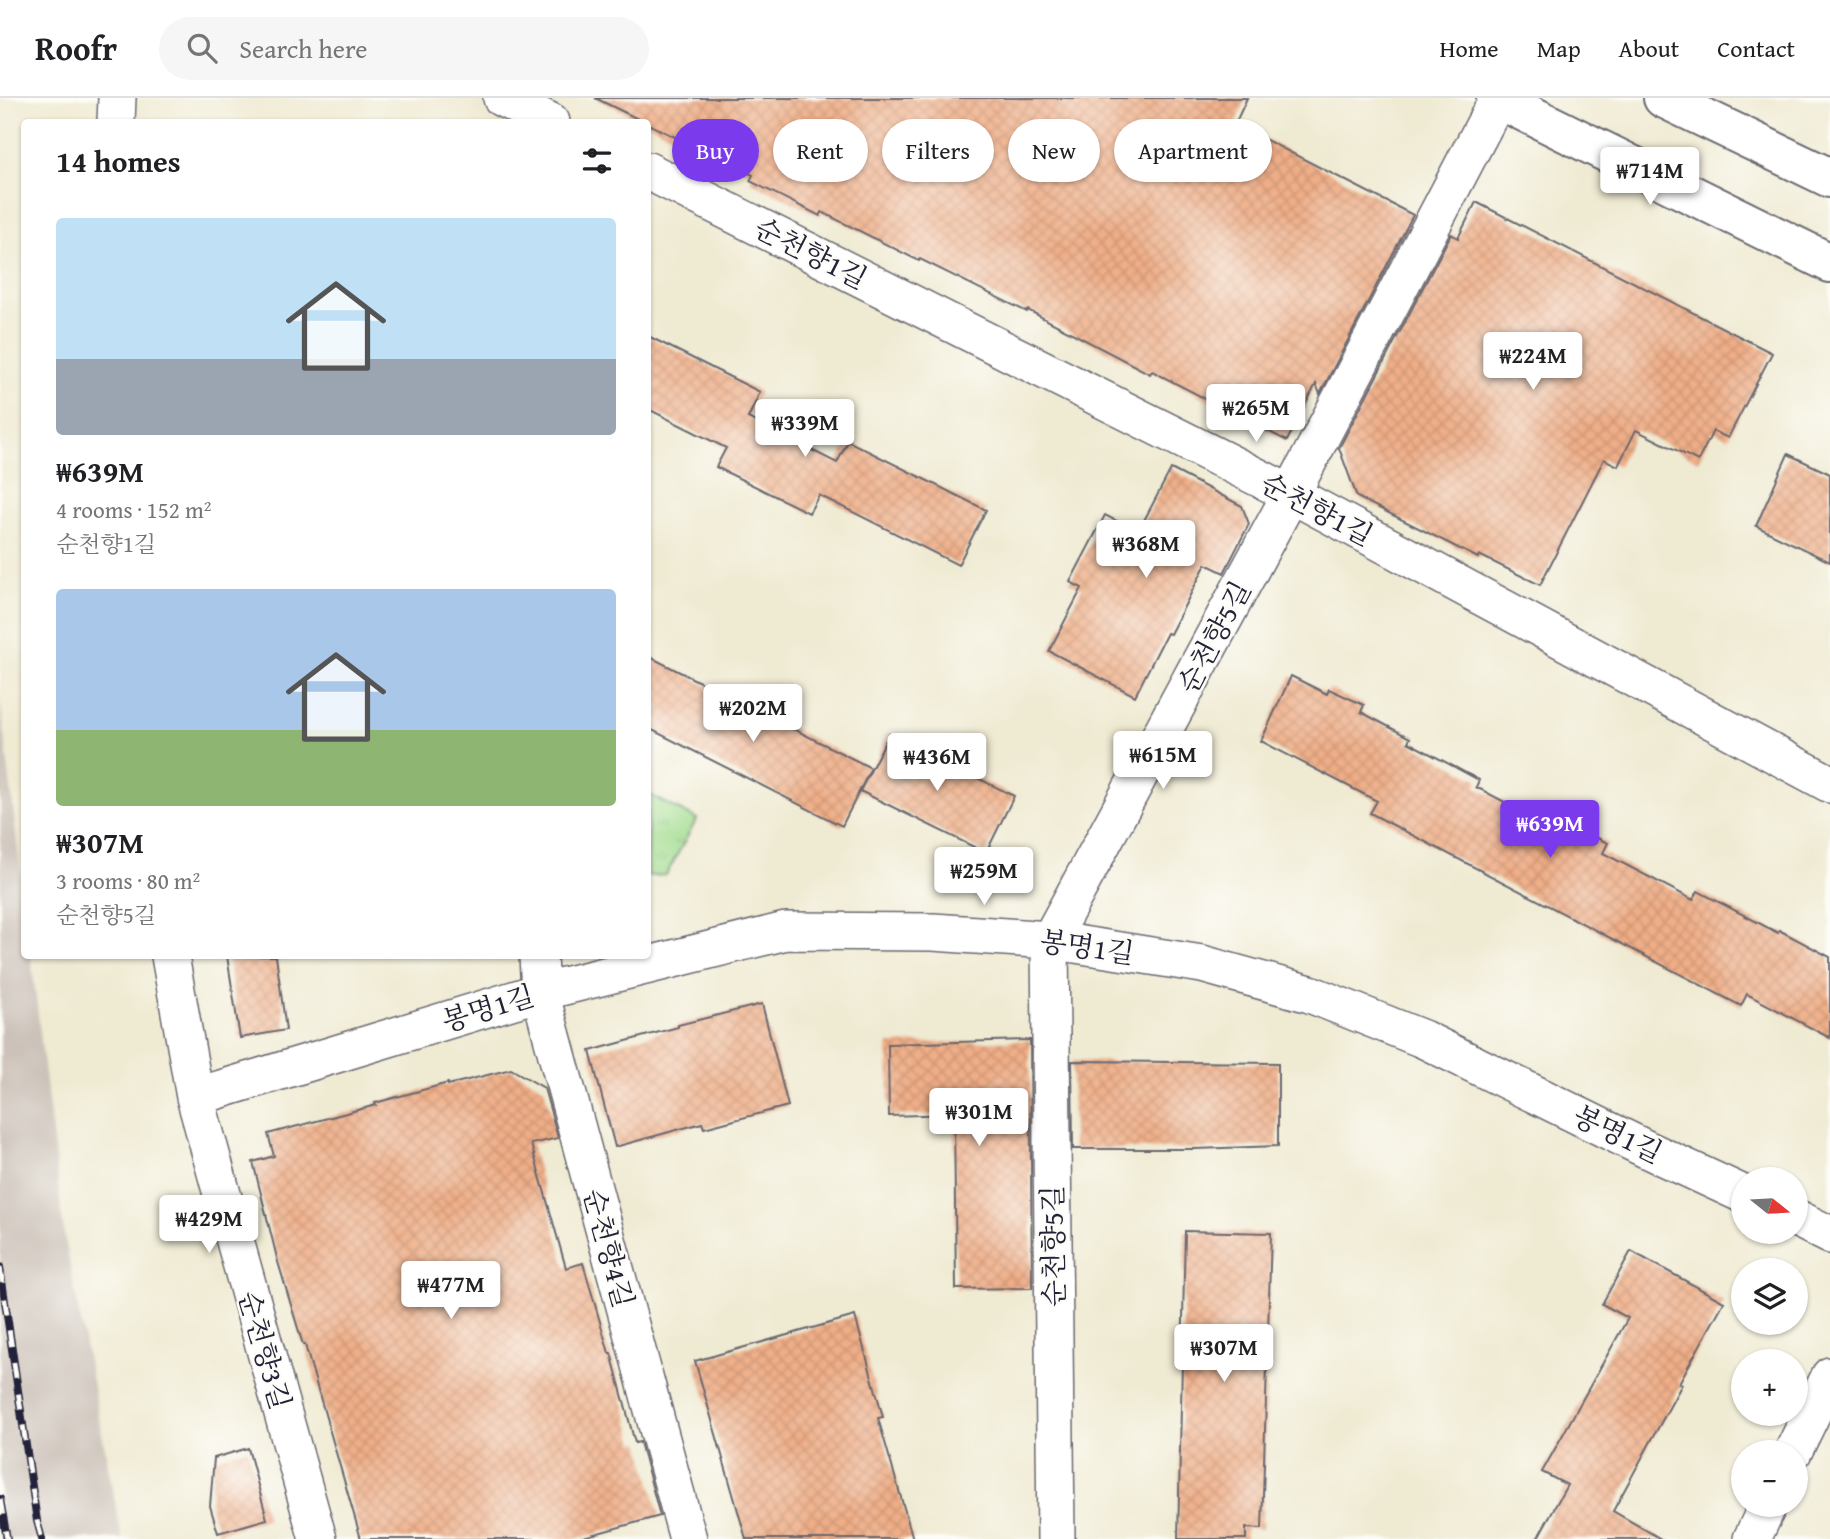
<!DOCTYPE html>
<html lang="en">
<head>
<meta charset="utf-8">
<style>
	body { margin:0; font-family:"Gentium Book Plus","Noto Serif KR",serif; background:#f6f6f6; color:#202124; height:100vh; display:flex; flex-direction:column; font-size:26px; white-space:nowrap }
	* { box-sizing:border-box; margin:0 }
	p { font-size:23px; color:#757577 }
	.icon { flex:none; width:38px; height:38px; fill:none; stroke:currentColor; stroke-width:2; stroke-linecap:round; stroke-linejoin:round }
	.map { position:relative; flex:1; overflow:hidden }
	.details { position:absolute; left:21px; top:21px; width:630px; height:840px; display:flex; flex-direction:column; background:#fff; border-radius:7px; box-shadow:0 2px 5px #0004 }
	.details>* { flex:none }
	.hud { position:absolute; left:672px; top:21px; width:665px; height:63px; display:flex; gap:14px }
	.needle { width:46px; rotate:108deg }
	.fabs { position:absolute; left:1731px; top:1069px; display:grid; gap:14px }
	.fabs a { display:grid; place-items:center; width:77px; height:77px; border-radius:50%; background:#fff; box-shadow:0 2px 5px #0004; font-size:35px }
	.price { position:absolute; translate:-50% -60px; padding:0 16px; border-radius:7px; background:#fff; color:#222; font-size:23px; line-height:46px; filter:drop-shadow(0 2px 4px #0008) }
	.price::after { content:''; position:absolute; left:50%; top:42px; width:21px; height:16px; margin-left:-10px; background:inherit; clip-path:polygon(0 0,100% 0,50% 100%) }
	.price.on { background:#7c3aed; color:#fff }
	ul { padding:0; list-style:none }
	li { display:grid; align-content:center; gap:14px; height:371px; padding:0 35px }
	li span { display:grid; place-items:center; height:217px; border-radius:7px; color:#555 }
	li>.icon { margin-inline-start:auto }
	span .icon { width:126px; height:126px; fill:#fffc; stroke-width:1 }
	li b { font-size:30px }
	h2 { display:flex; justify-content:space-between; align-items:center; height:84px; padding:0 35px; font-size:30px }
	.tag { padding:0 24px; border-radius:32px; background:#fff; box-shadow:0 2px 5px #0004; font-size:24px; line-height:63px }
	.tag.on { background:#7c3aed; color:#fff }
	header { display:flex; align-items:center; gap:42px; box-sizing:border-box; height:98px; padding:0 35px; background:#fff; border-bottom:2px solid #e0e0e0 }
	header strong { font-size:33px }
	nav { display:flex; gap:38px; margin-inline-start:auto; font-size:24px }
	.search { width:490px; height:63px; background:#f6f6f6; display:flex; align-items:center; gap:18px; box-sizing:border-box; padding:0 24px; border-radius:38px; color:#757577; font-size:26px }
	.map>svg:first-child { display:block }
	.railway { fill:#ccc2b9 }
	.park { fill:url(#park-tufts); stroke:#628066; stroke-width:2 }
	.building { fill:url(#building-cross-hatch) }
	.lines { fill:none; stroke-linecap:round; stroke-linejoin:round }
	.street-casing { stroke:#6a6870; stroke-width:40 }
	.secondary-casing { stroke:#6a6870; stroke-width:42 }
	.street { stroke:#fff; stroke-width:37 }
	.secondary { stroke:#fff; stroke-width:38 }
	.rail-casing { stroke:#22223b; stroke-width:8 }
	.rail { stroke:#fdfcf7; stroke-width:5; stroke-dasharray:16; stroke-linecap:butt }
	.labels { text-anchor:middle; stroke-width:5; stroke-linejoin:round; paint-order:stroke }
	.street-label { font-size:28px; fill:#22223b; stroke:#fdfcf7 }
</style>
</head>
<body>
<header>
<strong>Roofr</strong>
<div class="search"><svg class="icon" aria-label="search" viewBox="0 0 24 24"><circle cx="10" cy="10" r="6"/><path d="M15 15l6 6"/></svg>Search here</div>
<nav><a>Home</a><a>Map</a><a>About</a><a>Contact</a></nav>
</header>
<div class="map">
<svg width="1830" height="1441" viewBox="0 0 1830 1441">
	<defs>
		<pattern id="park-tufts" width="24" height="20" patternUnits="userSpaceOnUse" patternTransform="scale(1.75)"><rect width="24" height="20" fill="#a3dd90"/><path d="M3 7l-1-3M5 7V3M7 7l1-3M15 17l-1-3M17 17v-4M19 17l1-3" fill="none" stroke="#8cbd7d"/></pattern>
		<pattern id="building-cross-hatch" width="8" height="8" patternUnits="userSpaceOnUse" patternTransform="scale(1.75)"><rect width="8" height="8" fill="#efae87"/><path d="M0 0l8 8M0 8l8-8" fill="none" stroke="#cd9575"/></pattern>
	</defs>
	<rect width="100%" height="100%" fill="#fdfcf7"/>
	<filter id="ink" filterUnits="userSpaceOnUse"><feTurbulence type="fractalNoise" baseFrequency=".0143" numOctaves="2"/><feDisplacementMap in="SourceGraphic" scale="14" xChannelSelector="R" yChannelSelector="G"/><feConvolveMatrix kernelMatrix="1 2 1 2 8 2 1 2 1" color-interpolation-filters="sRGB"/></filter>
	<filter id="wash" filterUnits="userSpaceOnUse"><feTurbulence type="fractalNoise" baseFrequency=".00686" numOctaves="4" result="noise"/><feDisplacementMap in="SourceGraphic" scale="28" xChannelSelector="R" yChannelSelector="G"/><feGaussianBlur stdDeviation="1.57" result="paint"/><feColorMatrix in="noise" values="0 0 0 0 0 0 0 0 0 0 0 0 0 0 0 0 0 1.4 0 .05"/><feComposite in="paint" operator="in"/></filter>
	<g filter="url(#wash)">
		<rect width="100%" height="100%" fill="#efead2"/>
		<path class="railway" d="M 0,596 L 24,804 L 24,858 L 31,858 L 64,1136 L 122,1441 L 0,1441 Z"/>
		<path class="park" d="M 648,696 L 697,721 L 666,777 L 648,778 Z"/>
		<g id="blocks">
			<path class="building" d="M 595,0 L 1247,0 L 1235,26 L 1413,117 L 1320,296 L 1316,286 L 1287,343 L 1152,273 L 1150,276 L 1028,212 L 1027,214 L 920,161 L 919,163 L 822,114 L 820,118 L 750,83 L 753,77 Z
				M 1476,104 L 1772,255 L 1728,340 L 1713,333 L 1698,363 L 1636,332 L 1618,368 L 1604,361 L 1540,487 L 1479,457 L 1478,460 L 1357,399 L 1339,350 L 1451,136 L 1458,140 Z
				M 648,238 L 760,294 L 748,320 L 837,365 L 848,343 L 986,412 L 958,467 L 819,397 L 809,415 L 716,369 L 726,350 L 648,311 Z
				M 1788,356 L 1830,376 L 1830,464 L 1756,428 Z
				M 1171,371 L 1242,408 L 1249,426 L 1224,475 L 1206,466 L 1170,536 L 1167,535 L 1135,598 L 1049,553 L 1082,490 L 1070,484 L 1105,417 L 1138,434 Z
				M 648,558 L 871,670 L 842,728 L 648,630 Z
				M 1291,578 L 1327,596 L 1329,591 L 1364,607 L 1361,614 L 1410,640 L 1408,644 L 1479,682 L 1476,689 L 1568,737 L 1572,728 L 1608,745 L 1603,755 L 1693,802 L 1698,793 L 1778,835 L 1779,832 L 1830,859 L 1830,940 L 1747,896 L 1741,908 L 1370,715 L 1377,703 L 1261,643 Z
				M 889,636 L 1014,698 L 986,755 L 860,693 Z
				M 227,858 L 276,858 L 286,932 L 240,940 Z
				M 762,906 L 788,1008 L 704,1030 L 702,1025 L 615,1049 L 590,953 L 678,929 L 678,927 Z
				M 1030,942 L 1032,1190 L 956,1191 L 954,1016 L 889,1018 L 888,946 Z
				M 1072,963 L 1278,965 L 1278,1048 L 1195,1051 L 1073,1051 Z
				M 511,971 L 544,990 L 558,1040 L 531,1046 L 566,1170 L 583,1165 L 609,1255 L 611,1255 L 635,1345 L 640,1344 L 660,1418 L 576,1441 L 361,1441 L 305,1247 L 303,1247 L 278,1164 L 253,1064 L 274,1058 L 268,1036 L 376,1007 L 375,1005 L 448,985 L 448,987 Z
				M 1185,1133 L 1271,1135 L 1262,1431 L 1246,1430 L 1246,1441 L 1178,1441 Z
				M 1631,1153 L 1724,1204 L 1679,1285 L 1682,1286 L 1613,1413 L 1661,1441 L 1537,1441 L 1567,1387 L 1542,1374 L 1628,1220 L 1602,1206 Z
				M 855,1218 L 883,1319 L 878,1320 L 913,1441 L 746,1441 L 695,1263 Z
				M 248,1350 L 267,1421 L 218,1435 L 210,1408 L 214,1360 Z"/>
		</g>
	</g>
	<g filter="url(#ink)">
		<use href="#blocks" fill-opacity="0" stroke="#6a6870" stroke-width="2"/>
		<g class="lines">
			<defs>
				<path id="street" d="M 502,0 L 551,24
					M 116,24 L 117,0
					M 648,73 L 1291,396 L 1830,686
					M 170,858 L 195,999 L 318,1441
					M 538,858 L 540,894 L 688,1441
					M 195,999 L 540,894 L 786,833 L 933,834 L 1050,842 L 1202,866 L 1310,896 L 1423,941 L 1648,1052 L 1743,1096
					M 1796,1120 L 1830,1137
					M 1793,1354 L 1830,1278
					M 1056,1441 L 1050,842 L 1291,396 L 1498,1
					M 1752,1441 L 1768,1407"/>
				<path id="secondary" d="M 1496,0 L 1830,165
					M 1663,0 L 1830,80"/>
			</defs>
			<use href="#street" class="street-casing"/>
			<use href="#secondary" class="secondary-casing"/>
			<use href="#street" class="street"/>
			<use href="#secondary" class="secondary"/>
			<defs>
				<path id="rail" d="M 0,1169 L 37,1423 L 42,1441
					M 0,1401 L 7,1441"/>
			</defs>
			<use href="#rail" class="rail-casing"/>
			<use href="#rail" class="rail"/>
		</g>
	</g>
	<g class="labels">
		<g class="street-label">
			<text transform="translate(811 155) rotate(27)" y="10">순천향1길</text>
			<text transform="translate(1317 411) rotate(28)" y="10">순천향1길</text>
			<text transform="translate(1214 539) rotate(-62)" y="10">순천향5길</text>
			<text transform="translate(1087 849) rotate(8)" y="10">봉명1길</text>
			<text transform="translate(488 910) rotate(-17)" y="10">봉명1길</text>
			<text transform="translate(1618 1036) rotate(26)" y="10">봉명1길</text>
			<text transform="translate(1053 1148) rotate(-91)" y="10">순천향5길</text>
			<text transform="translate(609 1150) rotate(75)" y="10">순천향4길</text>
			<text transform="translate(265 1252) rotate(74)" y="10">순천향3길</text>
		</g>
	</g>
</svg>
<div class="fabs">
<a><svg class="needle" viewBox="-14 -14 28 28"><path d="M0-13l5 13h-10z" fill="#e53935"/><path d="M0 13l5-13h-10z" fill="#757577"/></svg></a>
<a><svg class="icon" aria-label="layers" viewBox="0 0 24 24"><path d="M12 4l9 5-9 5-9-5zM3 14l9 5 9-5"/></svg></a>
<a>+</a>
<a>−</a>
</div>
<b class="price" style="left:1650px;top:109px">₩714M</b>
<b class="price" style="left:1533px;top:294px">₩224M</b>
<b class="price" style="left:1256px;top:346px">₩265M</b>
<b class="price" style="left:805px;top:361px">₩339M</b>
<b class="price" style="left:1146px;top:482px">₩368M</b>
<b class="price" style="left:753px;top:646px">₩202M</b>
<b class="price" style="left:1163px;top:693px">₩615M</b>
<b class="price" style="left:937px;top:695px">₩436M</b>
<b class="price on" style="left:1550px;top:762px">₩639M</b>
<b class="price" style="left:984px;top:809px">₩259M</b>
<b class="price" style="left:979px;top:1050px">₩301M</b>
<b class="price" style="left:209px;top:1157px">₩429M</b>
<b class="price" style="left:451px;top:1223px">₩477M</b>
<b class="price" style="left:1224px;top:1286px">₩307M</b>
<div class="hud">
<a class="tag on">Buy</a>
<a class="tag">Rent</a>
<a class="tag">Filters</a>
<a class="tag">New</a>
<a class="tag">Apartment</a>
</div>
<section class="details">
<h2>14 homes<svg class="icon" aria-label="filters" viewBox="0 0 24 24"><path d="M4 7h16M4 17h16"/><circle cx="9" cy="7" r="2"/><circle cx="15" cy="17" r="2"/></svg></h2>
<ul>
<li><span style="background:linear-gradient(#bfe0f5 65%,#9aa5b1 0)"><svg class="icon" aria-label="home" viewBox="0 0 24 24"><path d="M3 11l9-7 9 7M6 9v11h12V9"/></svg></span><div><b>₩639M</b><p>4 rooms · 152 m²</p><p>순천향1길</p></div></li>
<li><span style="background:linear-gradient(#a9c7e8 65%,#8fb573 0)"><svg class="icon" aria-label="home" viewBox="0 0 24 24"><path d="M3 11l9-7 9 7M6 9v11h12V9"/></svg></span><div><b>₩307M</b><p>3 rooms · 80 m²</p><p>순천향5길</p></div></li>
</ul>
</section>
</div>
</body>
</html>
